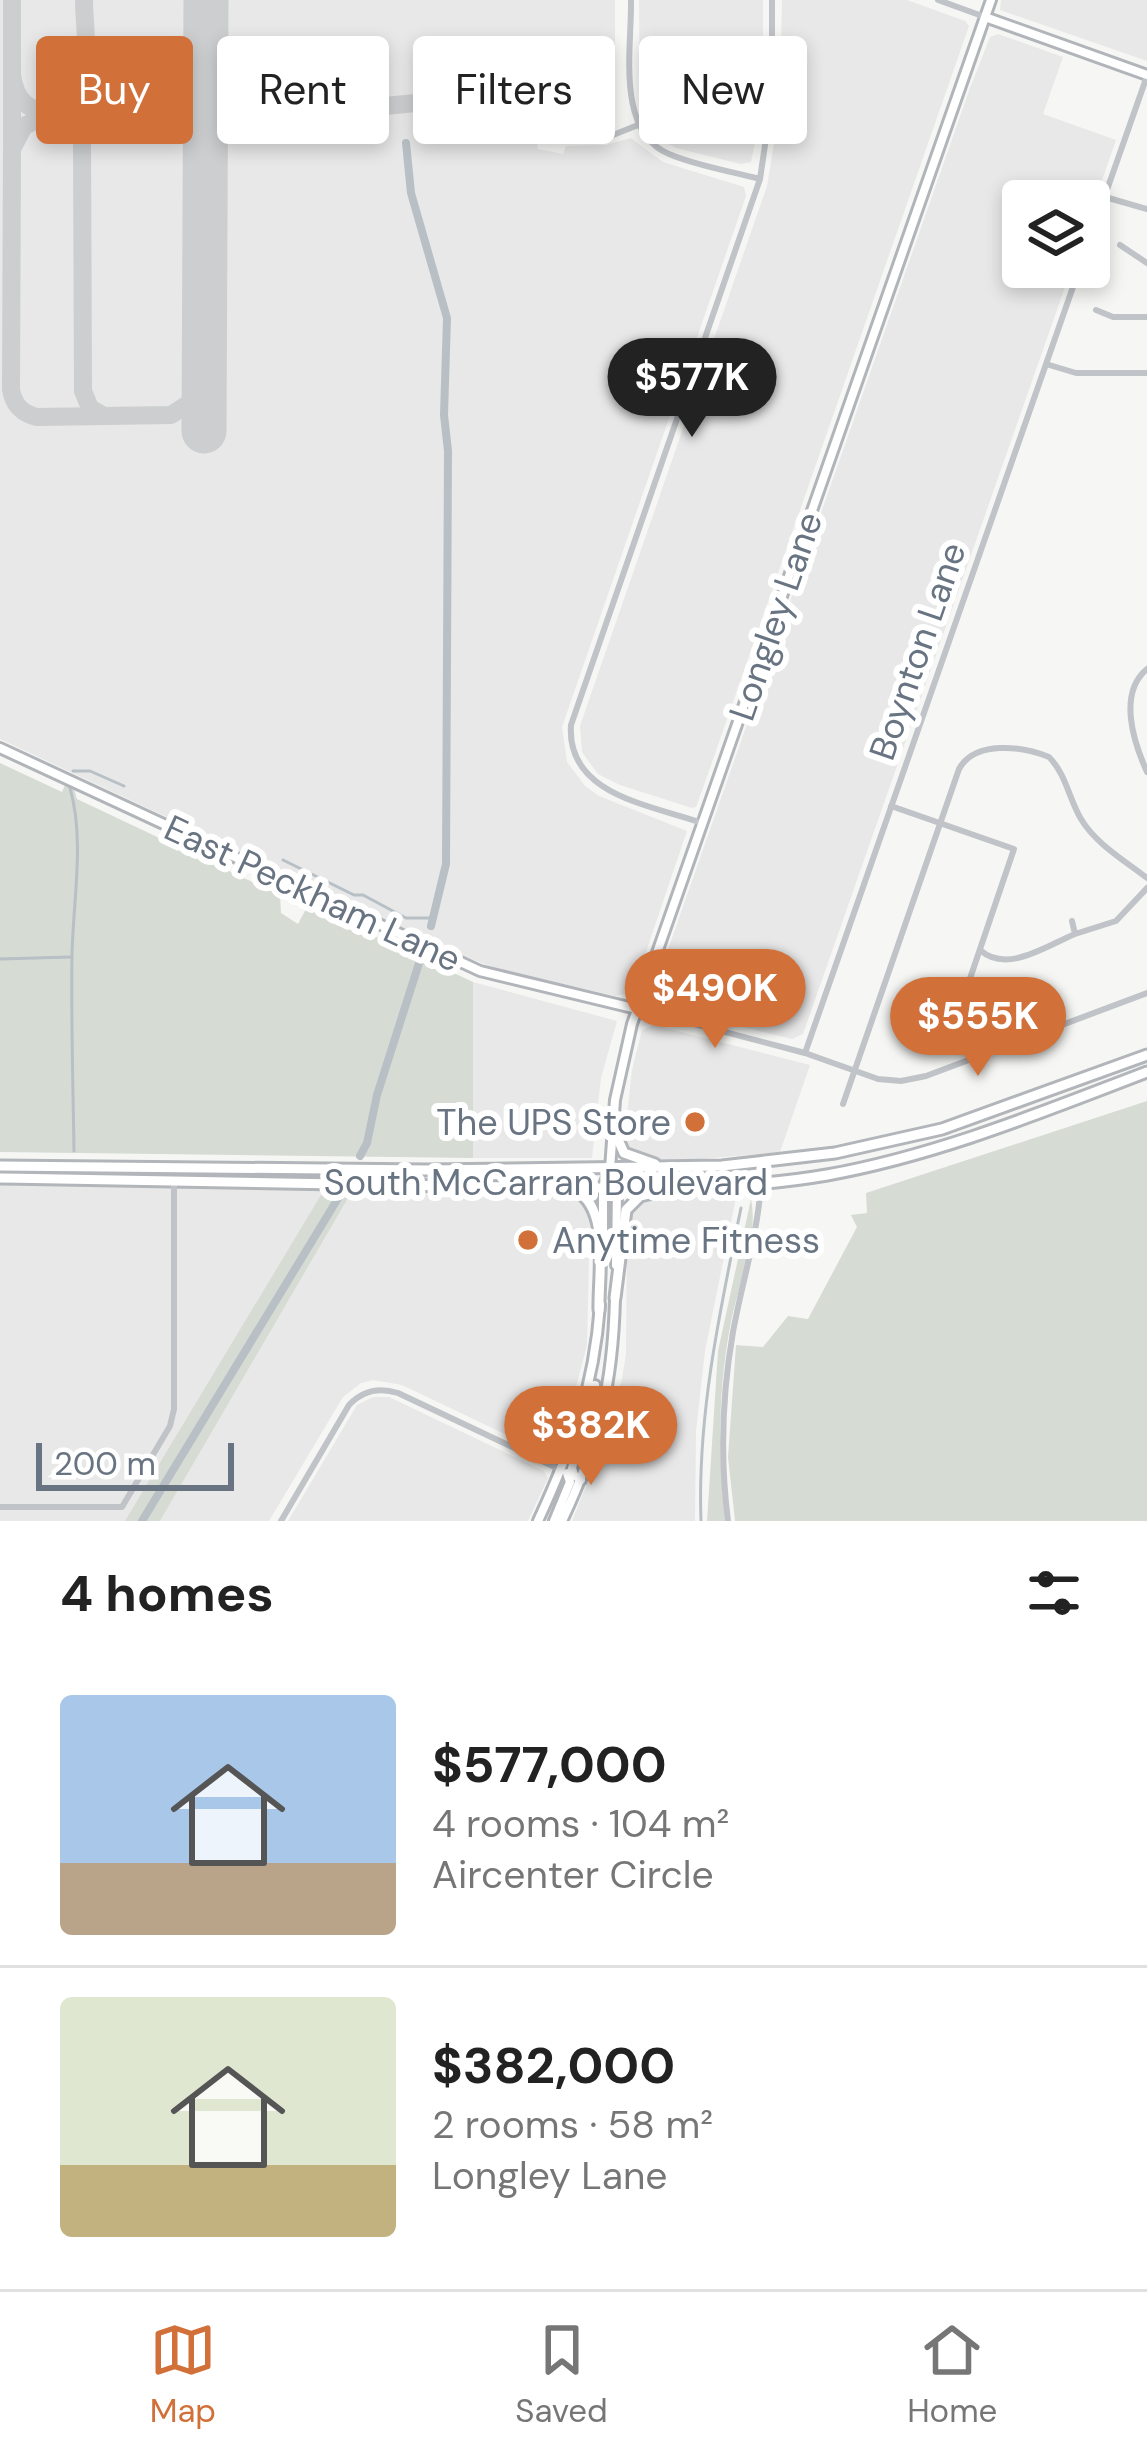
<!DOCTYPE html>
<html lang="en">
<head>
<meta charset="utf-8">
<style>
	body { margin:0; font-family:"DM Sans",sans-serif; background:#f2f2f2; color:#222; height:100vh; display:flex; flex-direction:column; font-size:45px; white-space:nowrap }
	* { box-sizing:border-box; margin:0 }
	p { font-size:39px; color:#767676 }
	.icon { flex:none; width:66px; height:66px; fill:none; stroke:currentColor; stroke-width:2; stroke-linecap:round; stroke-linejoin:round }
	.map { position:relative; height:1521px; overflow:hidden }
	.drawer { display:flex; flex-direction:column; background:#fff; flex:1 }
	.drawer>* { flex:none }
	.banner { position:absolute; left:36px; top:36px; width:1077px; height:108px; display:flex; gap:24px }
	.tools { position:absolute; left:1002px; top:180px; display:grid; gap:24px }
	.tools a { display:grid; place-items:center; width:108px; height:108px; border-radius:12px; background:#fff; box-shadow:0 6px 18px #0003; font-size:60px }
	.scale { position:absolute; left:36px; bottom:30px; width:198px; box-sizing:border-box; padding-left:12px; border:6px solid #697482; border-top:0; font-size:33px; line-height:42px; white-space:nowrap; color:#697482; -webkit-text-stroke:9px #fff; paint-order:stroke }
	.price { position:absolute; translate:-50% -102px; padding:0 27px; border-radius:42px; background:#d27039; color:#fff; font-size:39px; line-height:78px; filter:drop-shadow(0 3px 6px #0008) }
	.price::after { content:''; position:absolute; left:50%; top:72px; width:36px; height:27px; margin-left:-18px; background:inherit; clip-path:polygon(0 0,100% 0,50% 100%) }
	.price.active { background:#222; color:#fff }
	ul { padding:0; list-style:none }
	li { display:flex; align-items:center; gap:36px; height:300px; padding:0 60px }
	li+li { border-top:3px solid #e0e0e0 }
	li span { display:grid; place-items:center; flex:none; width:336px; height:240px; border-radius:12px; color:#555 }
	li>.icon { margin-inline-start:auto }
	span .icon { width:144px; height:144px; fill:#fffc; stroke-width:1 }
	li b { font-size:51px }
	h2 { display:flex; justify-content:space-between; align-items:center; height:144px; padding:0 60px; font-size:51px }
	.tag { padding:0 42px; border-radius:12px; background:#fff; box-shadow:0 6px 18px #0003; font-size:42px; line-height:108px }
	.tag.active { background:#d27039; color:#fff }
	.menu { display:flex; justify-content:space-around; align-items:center; height:168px; border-top:3px solid #e0e0e0; background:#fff; font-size:33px; color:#767676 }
	.menu a { display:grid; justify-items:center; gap:6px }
	.menu .active { color:#d27039 }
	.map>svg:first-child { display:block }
	.built { fill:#e7e8e7 }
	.green { fill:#d6dbd4 }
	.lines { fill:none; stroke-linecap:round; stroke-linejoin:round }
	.stream { stroke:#b8c0c6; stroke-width:3 }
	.canal { stroke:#b8c0c6; stroke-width:8 }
	.taxiway { stroke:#ccced0; stroke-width:18 }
	.runway { stroke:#ccced0; stroke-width:45 }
	.secondary-casing { stroke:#b1b5ba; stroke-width:14 }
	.primary-casing { stroke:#b2b5b9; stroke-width:15 }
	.street { stroke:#c0c3c7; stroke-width:6 }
	.secondary { stroke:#fff; stroke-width:8 }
	.primary { stroke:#fff; stroke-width:9 }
	.poi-dot { fill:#d27039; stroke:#fff; stroke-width:4.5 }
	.labels { text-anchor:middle; stroke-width:12; stroke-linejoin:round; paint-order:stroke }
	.street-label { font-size:36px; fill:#697482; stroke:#fff }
	.poi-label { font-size:36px; fill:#697482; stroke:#fff; text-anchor:end }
</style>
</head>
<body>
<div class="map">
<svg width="1147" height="1521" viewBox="0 0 1147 1521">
	<rect width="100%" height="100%" fill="#f6f7f4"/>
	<path class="built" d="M 0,0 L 615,0 L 615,121 L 538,122 L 534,130 L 538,149 L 563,154 L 566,146 L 605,145 L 631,138 L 663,162 L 744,187 L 746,196 L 562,727 L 567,762 L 585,786 L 599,796 L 687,831 L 632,993 L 615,996 L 497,969 L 459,954 L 0,739 Z
		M 639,0 L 763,0 L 763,102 L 751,162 L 741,164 L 676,148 L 658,138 L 649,127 L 640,103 Z
		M 782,0 L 907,0 L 965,21 L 969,26 L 703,788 L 696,807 L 692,808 L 620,785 L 598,774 L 582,752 L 580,726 L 767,186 L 780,107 Z
		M 1001,0 L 1147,0 L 1147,61 L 1000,10 Z
		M 998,34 L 1063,57 L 1043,114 L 1116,140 L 1089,218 L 1089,201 L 1023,201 L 1023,267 L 1072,267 L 803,1034 L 792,1039 L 665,1008 L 652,997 L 672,938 L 970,88 L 990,37 Z
		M 473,982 L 617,1021 L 601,1078 L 592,1158 L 473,1158 Z
		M 654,1025 L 810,1065 L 780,1152 L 690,1160 L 653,1159 L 630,1151 L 624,1142 L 632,1070 L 642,1030 Z
		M 0,1184 L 329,1189 L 131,1521 L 0,1521 Z
		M 352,1192 L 568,1194 L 585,1205 L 590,1216 L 587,1345 L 561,1444 L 549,1455 L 402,1385 L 373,1380 L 361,1383 L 343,1397 L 269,1521 L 160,1521 Z
		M 737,1193 L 705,1351 L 696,1431 L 695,1521 L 572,1521 L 604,1440 L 622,1379 L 626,1354 L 627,1226 L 631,1210 L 651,1196 Z
		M 373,1397 L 389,1397 L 544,1471 L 548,1478 L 528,1521 L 288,1521 L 357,1405 Z"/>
	<path class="green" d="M 0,763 L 62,792 L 65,785 L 74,789 L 77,799 L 280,895 L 281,913 L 298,924 L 308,905 L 473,982 L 473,1158 L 0,1152 Z
		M 1147,1101 L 1147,1521 L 735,1521 L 728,1457 L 736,1345 L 763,1347 L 788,1316 L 808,1319 L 857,1227 L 851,1215 L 867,1213 L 866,1193 Z
		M 321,1195 L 350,1195 L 160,1521 L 125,1521 Z
		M 751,1199 C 759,1240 737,1287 730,1327 C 718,1392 718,1455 725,1521 L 707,1521 L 718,1351 Z"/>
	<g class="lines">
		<path class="stream" d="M 73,771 L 90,771 L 124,786
			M 70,788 C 85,840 73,901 72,955 C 71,1020 73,1086 74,1151
			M 283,860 L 354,895 L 363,895 L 406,918 L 433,918
			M 0,959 L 70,957
			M 701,1521 C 697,1416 720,1310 741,1208"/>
		<path class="canal" d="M 406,143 L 411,193 L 447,318 L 444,415 L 448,451 L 446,864 L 431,926
			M 360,1156 L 367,1143 L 377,1095 L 421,957
			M 142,1521 L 340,1195"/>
		<path class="taxiway" d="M 12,75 C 19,128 63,100 82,137 L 83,391 L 90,408 L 104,416
			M 206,110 L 323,112 L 426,102 L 446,108 L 471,128
			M 57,114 C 98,100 84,35 84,0
			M 48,115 L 24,126 L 12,149 L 11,389 C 13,404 22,414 37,417 L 171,415 L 194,400 L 204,372
			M 63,115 C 110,115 181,131 206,82
			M 12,145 L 12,0"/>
		<path class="runway" d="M 204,431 L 206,0"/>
		<defs>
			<path id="secondary" d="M 985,17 L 1147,75
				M 0,748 L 480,971 L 637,1009
				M 611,1172 L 617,1188 L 616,1265
				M 603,1236 L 603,1188 L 610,1169 L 615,1100 L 632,1024 L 991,0
				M 581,1480 L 574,1475 L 572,1468 L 595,1385
				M 538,1521 C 572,1447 594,1388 600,1305
				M 554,1521 L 570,1482 L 567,1473
				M 562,1521 C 599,1443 613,1384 615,1298"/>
			<path id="primary" d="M 613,1128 L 624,1153 L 655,1164
				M 0,1166 L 428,1170 L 722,1166 L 835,1153 L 942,1129 L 1147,1055
				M 0,1178 C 170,1180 340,1185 509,1187 C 615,1188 722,1193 827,1175 C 938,1155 1042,1112 1147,1072
				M 575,1190 C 611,1208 598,1275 599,1310
				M 615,1298 L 626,1210 L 640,1196 L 657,1192"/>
		</defs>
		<use href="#secondary" class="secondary-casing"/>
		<use href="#primary" class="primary-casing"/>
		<path class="street" d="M 631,0 C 632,47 615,131 669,154 C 697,166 730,171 760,179
			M 938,0 L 985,17
			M 551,140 L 603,139 L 638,125
			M 1105,197 L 1147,209
			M 1089,241 L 1147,76
			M 1120,245 L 1147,263
			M 1096,310 L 1113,317 L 1147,317
			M 1046,364 L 1076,373 L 1147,373
			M 1147,669 C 1118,693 1133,741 1147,772
			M 891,806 L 1014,849 L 960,1008 L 961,1022 L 974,1058
			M 702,823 C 651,805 566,795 571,725 L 760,179 L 772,97 L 772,0
			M 1075,934 L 1116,921 L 1147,888
			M 980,950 C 1007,974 1046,946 1075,934 L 1072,921
			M 637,1009 L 805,1053 L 878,1079 L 901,1081 L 926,1076 L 1147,993
			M 805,1053 L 1080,267
			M 843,1104 L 959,769 C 975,740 1022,746 1049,757 C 1066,774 1069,799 1081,819 C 1096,844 1124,860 1147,878
			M 0,1507 L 122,1507 L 170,1426 L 174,1409 L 174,1180
			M 281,1521 L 349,1405 C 363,1390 379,1387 398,1393 L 561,1470
			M 728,1521 C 720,1458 722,1395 733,1332 C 742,1282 758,1234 761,1183"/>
		<use href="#secondary" class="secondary"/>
		<use href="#primary" class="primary"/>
	</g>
	<g class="poi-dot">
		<circle cx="695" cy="1122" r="12"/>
		<circle cx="528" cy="1240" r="12"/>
	</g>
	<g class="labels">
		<g class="street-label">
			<text transform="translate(775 616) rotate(-71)" y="13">Longley Lane</text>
			<text transform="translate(917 651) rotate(-71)" y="13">Boynton Lane</text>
			<text transform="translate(313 893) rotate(25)" y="13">East Peckham Lane</text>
			<text x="546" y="1195">South McCarran Boulevard</text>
		</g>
		<g class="poi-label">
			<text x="671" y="1135">The UPS Store</text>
			<text x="552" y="1253" text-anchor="start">Anytime Fitness</text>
		</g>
	</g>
</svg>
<div class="tools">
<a><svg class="icon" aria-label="layers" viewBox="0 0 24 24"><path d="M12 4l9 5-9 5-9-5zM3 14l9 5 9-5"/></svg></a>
</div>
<div class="scale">200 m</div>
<b class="price active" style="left:692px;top:440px">$577K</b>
<b class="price" style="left:715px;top:1051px">$490K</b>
<b class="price" style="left:978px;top:1079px">$555K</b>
<b class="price" style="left:591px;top:1488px">$382K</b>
<div class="banner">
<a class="tag active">Buy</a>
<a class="tag">Rent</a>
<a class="tag">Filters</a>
<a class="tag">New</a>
</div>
</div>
<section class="drawer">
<h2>4 homes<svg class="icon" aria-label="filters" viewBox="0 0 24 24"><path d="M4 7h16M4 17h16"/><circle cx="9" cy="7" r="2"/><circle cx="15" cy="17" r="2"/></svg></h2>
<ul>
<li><span style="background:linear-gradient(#a9c7e8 70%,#b9a48a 0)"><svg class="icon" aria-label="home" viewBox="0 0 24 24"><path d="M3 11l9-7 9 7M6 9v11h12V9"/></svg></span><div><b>$577,000</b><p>4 rooms · 104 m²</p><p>Aircenter Circle</p></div></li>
<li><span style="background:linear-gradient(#dfe7d0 70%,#c2b280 0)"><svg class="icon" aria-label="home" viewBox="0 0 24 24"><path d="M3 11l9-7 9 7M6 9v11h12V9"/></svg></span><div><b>$382,000</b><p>2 rooms · 58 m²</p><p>Longley Lane</p></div></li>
</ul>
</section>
<nav class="menu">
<a class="active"><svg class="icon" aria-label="map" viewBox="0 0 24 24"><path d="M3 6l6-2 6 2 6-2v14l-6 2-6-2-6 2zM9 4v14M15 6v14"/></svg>Map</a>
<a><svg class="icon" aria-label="saved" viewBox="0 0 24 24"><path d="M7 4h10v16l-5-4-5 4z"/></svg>Saved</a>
<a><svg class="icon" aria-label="home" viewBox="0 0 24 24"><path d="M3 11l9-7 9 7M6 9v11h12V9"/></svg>Home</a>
</nav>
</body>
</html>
